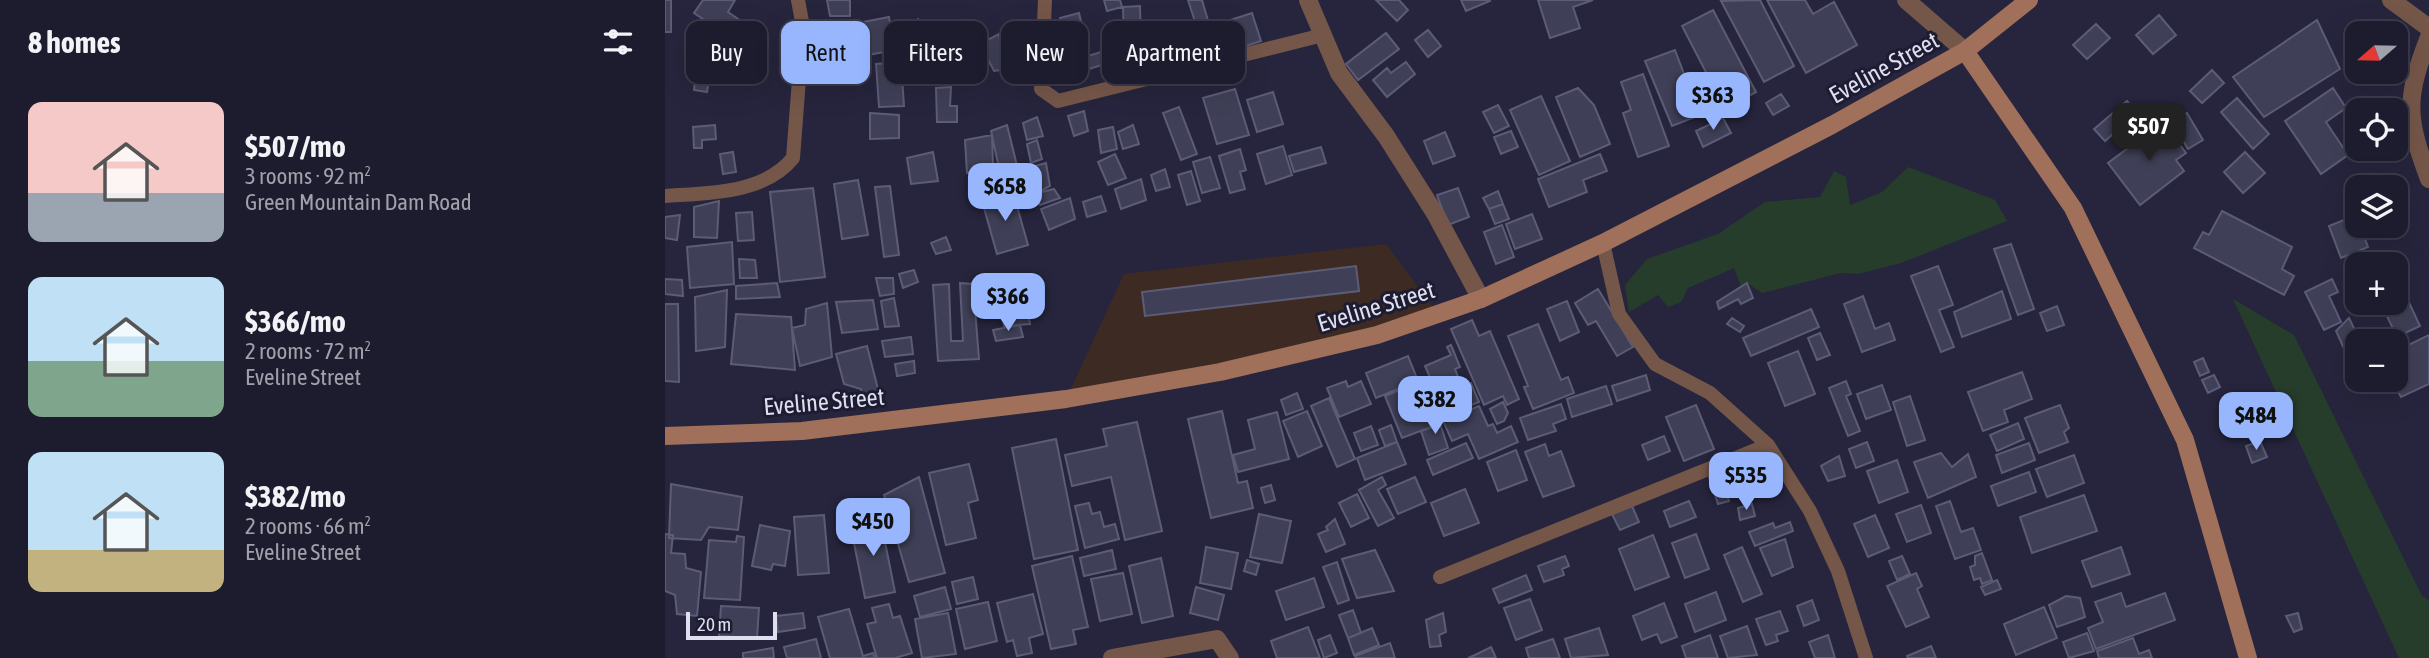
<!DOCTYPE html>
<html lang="en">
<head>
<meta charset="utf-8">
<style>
	body { margin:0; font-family:"Asap Condensed",sans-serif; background:#252536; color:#f1f3f6; height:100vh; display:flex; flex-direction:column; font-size:26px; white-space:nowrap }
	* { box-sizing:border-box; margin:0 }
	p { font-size:23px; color:#a0a1aa }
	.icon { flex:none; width:38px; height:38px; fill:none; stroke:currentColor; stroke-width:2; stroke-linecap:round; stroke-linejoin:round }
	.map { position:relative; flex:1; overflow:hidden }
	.sheet { display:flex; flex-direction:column; background:#1c1c2e; width:665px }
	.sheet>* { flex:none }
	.banner { position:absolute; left:21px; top:21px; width:665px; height:63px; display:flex; gap:14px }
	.needle { width:46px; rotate:250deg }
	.controls { position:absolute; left:1680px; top:21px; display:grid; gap:14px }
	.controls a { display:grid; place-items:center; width:63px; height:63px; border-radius:14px; background:#1c1c2e; box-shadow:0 7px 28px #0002,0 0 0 2px #3a3a4a; font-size:35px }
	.scale { position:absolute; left:21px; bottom:18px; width:91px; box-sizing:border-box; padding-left:7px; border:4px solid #dfe0ef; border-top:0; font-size:19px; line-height:24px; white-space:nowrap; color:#dfe0ef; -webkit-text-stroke:5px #1d1c32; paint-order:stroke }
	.price { position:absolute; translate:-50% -60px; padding:0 16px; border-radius:14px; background:#97b6fd; color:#111; font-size:23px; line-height:46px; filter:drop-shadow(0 2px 4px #0008) }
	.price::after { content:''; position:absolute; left:50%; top:42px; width:21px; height:16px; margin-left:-10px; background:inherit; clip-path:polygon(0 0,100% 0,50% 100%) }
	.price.current { background:#222; color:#fff }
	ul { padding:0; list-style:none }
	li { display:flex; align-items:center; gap:21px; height:175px; padding:0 28px }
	li span { display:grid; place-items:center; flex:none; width:196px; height:140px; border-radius:14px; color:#555 }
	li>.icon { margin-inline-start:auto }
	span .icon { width:84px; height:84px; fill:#fffc; stroke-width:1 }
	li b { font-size:30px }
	h2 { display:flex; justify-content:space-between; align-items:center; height:84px; padding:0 28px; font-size:30px }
	.pill { padding:0 24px; border-radius:14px; background:#1c1c2e; box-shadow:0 7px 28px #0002,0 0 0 2px #3a3a4a; font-size:24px; line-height:63px }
	.pill.current { background:#97b6fd; color:#111 }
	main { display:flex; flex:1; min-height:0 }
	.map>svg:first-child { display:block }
	.commercial { fill:#3d2b23 }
	.green { fill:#273d2c }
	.building { fill:#3f3f57; stroke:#5d5c77; stroke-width:2 }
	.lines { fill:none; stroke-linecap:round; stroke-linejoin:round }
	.lane { stroke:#755749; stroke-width:14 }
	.street { stroke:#755749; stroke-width:18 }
	.secondary { stroke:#a0705a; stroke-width:18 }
	.labels { text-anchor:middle; stroke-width:6; stroke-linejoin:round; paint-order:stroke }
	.street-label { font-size:24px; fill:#dfe0ef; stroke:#1d1c32 }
</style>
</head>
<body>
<main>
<section class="sheet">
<h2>8 homes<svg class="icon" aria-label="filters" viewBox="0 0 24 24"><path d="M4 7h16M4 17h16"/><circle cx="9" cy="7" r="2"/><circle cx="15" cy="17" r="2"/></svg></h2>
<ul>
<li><span style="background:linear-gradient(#f6c9c9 65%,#9aa5b1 0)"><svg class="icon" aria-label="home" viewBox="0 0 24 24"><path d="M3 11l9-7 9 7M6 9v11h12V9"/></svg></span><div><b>$507/mo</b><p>3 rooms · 92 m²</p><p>Green Mountain Dam Road</p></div></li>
<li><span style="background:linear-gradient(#bfe0f5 60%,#7fa58c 0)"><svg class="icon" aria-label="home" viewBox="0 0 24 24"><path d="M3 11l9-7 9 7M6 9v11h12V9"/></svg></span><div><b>$366/mo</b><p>2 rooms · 72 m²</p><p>Eveline Street</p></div></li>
<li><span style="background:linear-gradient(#bfe0f5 70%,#c2b280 0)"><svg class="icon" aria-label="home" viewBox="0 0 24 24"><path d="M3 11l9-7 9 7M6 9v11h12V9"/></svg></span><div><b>$382/mo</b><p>2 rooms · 66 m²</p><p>Eveline Street</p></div></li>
</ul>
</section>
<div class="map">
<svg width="1764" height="658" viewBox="0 0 1764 658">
	<rect width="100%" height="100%" fill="#26253d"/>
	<path class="commercial" d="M 721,244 L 773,314 L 401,399 L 459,274 Z"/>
	<path class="green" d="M 1243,167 L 1330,200 L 1342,221 L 1236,263 L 1193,274 L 1176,273 L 1097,293 L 1082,283 L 1076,287 L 1069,268 L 1023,288 L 1016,302 L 1003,307 L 993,295 L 964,312 L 960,285 L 982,259 L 1053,234 L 1100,202 L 1155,197 L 1169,171 L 1181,177 L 1185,205 L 1217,192 Z
		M 1568,299 L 1629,335 L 1757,596 L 1764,600 L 1764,658 L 1734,658 Z"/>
	<path class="building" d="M 0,0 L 6,0 L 6,32 L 0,32 Z
		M 38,0 L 70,0 L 63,12 L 89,30 L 78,46 L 29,13 Z
		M 162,0 L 185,0 L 185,16 L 165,16 Z
		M 439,0 L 455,0 L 457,7 L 442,11 Z
		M 523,0 L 537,0 L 544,24 L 532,28 Z
		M 711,0 L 734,0 L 743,10 L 732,21 Z
		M 796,0 L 824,0 L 825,1 L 801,11 Z
		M 873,0 L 928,0 L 908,7 L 915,28 L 885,38 Z
		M 1095,0 L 1129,66 L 1099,82 L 1056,1 Z
		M 1102,0 L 1140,0 L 1148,14 L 1169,2 L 1192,45 L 1141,73 Z
		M 475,6 L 476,44 L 459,44 L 458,7 Z
		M 1048,10 L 1091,92 L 1060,109 L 1017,26 Z
		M 414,13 L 422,47 L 412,50 L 416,68 L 400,72 L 393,43 L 400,41 L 395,18 Z
		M 587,13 L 596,41 L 559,53 L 550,25 Z
		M 1494,15 L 1511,35 L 1488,54 L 1471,35 Z
		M 224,17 L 230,50 L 203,55 L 198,22 Z
		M 253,19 L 271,43 L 254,55 L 238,34 Z
		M 1652,20 L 1675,69 L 1599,117 L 1568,77 Z
		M 194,22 L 201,57 L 174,62 L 170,26 Z
		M 1431,24 L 1445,38 L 1422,59 L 1408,45 Z
		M 763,30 L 776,46 L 763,57 L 750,40 Z
		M 721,33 L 734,49 L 693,80 L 681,64 Z
		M 334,34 L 337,57 L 349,55 L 351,68 L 329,71 L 315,44 Z
		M 511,40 L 515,58 L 495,62 L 492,43 Z
		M 282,49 L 308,56 L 300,67 L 279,61 Z
		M 442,50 L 443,63 L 421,70 L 417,58 Z
		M 1010,50 L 1025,90 L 1033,87 L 1043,112 L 1007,126 L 980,61 Z
		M 236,62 L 239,106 L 214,107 L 211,64 Z
		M 741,62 L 750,74 L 722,97 L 708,80 L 722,68 L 726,73 Z
		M 32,65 L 46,66 L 42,92 L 29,90 Z
		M 1547,70 L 1559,83 L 1537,103 L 1525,91 Z
		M 978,74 L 1004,146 L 973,157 L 958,113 L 966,110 L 956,82 Z
		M 286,87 L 285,106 L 292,106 L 292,122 L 272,122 L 271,88 Z
		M 913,88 L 929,105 L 945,144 L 915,157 L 891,97 Z
		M 1668,88 L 1681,108 L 1661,122 L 1683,155 L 1656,174 L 1620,121 Z
		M 570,89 L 584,135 L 552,144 L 538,98 Z
		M 608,92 L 618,124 L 592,132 L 582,100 Z
		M 1116,94 L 1124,106 L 1108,115 L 1101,103 Z
		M 876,96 L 905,161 L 874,175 L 845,110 Z
		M 1572,98 L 1604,134 L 1588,149 L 1556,112 Z
		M 1462,101 L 1472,113 L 1440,141 L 1429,129 Z
		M 833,105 L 844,126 L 829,133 L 818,112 Z
		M 514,107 L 532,154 L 516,160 L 498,113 Z
		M 419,111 L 423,131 L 409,136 L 403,116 Z
		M 205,113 L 234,115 L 234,138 L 205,139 Z
		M 1522,113 L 1538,140 L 1523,149 L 1507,123 Z
		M 372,117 L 378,136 L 362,140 L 358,123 Z
		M 1058,118 L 1066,133 L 1038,147 L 1031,131 Z
		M 1498,122 L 1521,153 L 1511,160 L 1519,171 L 1475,205 L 1443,163 Z
		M 50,125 L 51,139 L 37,140 L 37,148 L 29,148 L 28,127 Z
		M 342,125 L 356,182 L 338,187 L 326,131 Z
		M 468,125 L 474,144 L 458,149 L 453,132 Z
		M 448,127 L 452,149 L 436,153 L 433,130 Z
		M 846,131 L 853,147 L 836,154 L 829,137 Z
		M 780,132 L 790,156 L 768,164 L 759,141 Z
		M 327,135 L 328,166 L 302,173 L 300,140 Z
		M 372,140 L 377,159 L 366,163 L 362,144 Z
		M 618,146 L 627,175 L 601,184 L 592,154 Z
		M 656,147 L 661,163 L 629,172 L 624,156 Z
		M 575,149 L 581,170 L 575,172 L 580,189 L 565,193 L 554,156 Z
		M 68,152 L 71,172 L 58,174 L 55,154 Z
		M 268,152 L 273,181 L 246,184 L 242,158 Z
		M 1580,152 L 1600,173 L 1578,193 L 1559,172 Z
		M 450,154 L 461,178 L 443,185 L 433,162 Z
		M 935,154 L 942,171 L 918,180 L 922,192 L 884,207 L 873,179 Z
		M 545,157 L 555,188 L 537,193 L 528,162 Z
		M 381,163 L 385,186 L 372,193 L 366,167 Z
		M 500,169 L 505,187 L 491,191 L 486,175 Z
		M 526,171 L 535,201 L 522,205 L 513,175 Z
		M 476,179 L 481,200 L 456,209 L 450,189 Z
		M 193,180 L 203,235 L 177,239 L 169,184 Z
		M 225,186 L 234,255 L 219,257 L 210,187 Z
		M 148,188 L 160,277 L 115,282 L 105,192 Z
		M 793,188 L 804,217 L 783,225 L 772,195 Z
		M 389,189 L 395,198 L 375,205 L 369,194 Z
		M 833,191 L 838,204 L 824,209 L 818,198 Z
		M 348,192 L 363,245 L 332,254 L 317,201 Z
		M 436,196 L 441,211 L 422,217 L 418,202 Z
		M 405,198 L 410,219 L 384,230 L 376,209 Z
		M 54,201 L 52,238 L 29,237 L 29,207 Z
		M 838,204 L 844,219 L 830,224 L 824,209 Z
		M 1557,211 L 1627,247 L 1617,269 L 1629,276 L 1619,295 L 1529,248 L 1538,232 L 1544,235 Z
		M 87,212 L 89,240 L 73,241 L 71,213 Z
		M 867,214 L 877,239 L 850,249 L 841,224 Z
		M 15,215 L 12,240 L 0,238 L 0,217 Z
		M 1691,215 L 1703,247 L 1676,258 L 1664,226 Z
		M 837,225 L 849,257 L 831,264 L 819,232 Z
		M 281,237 L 286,250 L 271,254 L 266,243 Z
		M 67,242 L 69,284 L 25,288 L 22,247 Z
		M 1346,244 L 1369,309 L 1353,315 L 1329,249 Z
		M 74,259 L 90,260 L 92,278 L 75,278 Z
		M 691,266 L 694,291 L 480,316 L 477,292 Z
		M 1273,266 L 1288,305 L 1274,310 L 1289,347 L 1276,352 L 1246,276 Z
		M 249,270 L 253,282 L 238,288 L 234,274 Z
		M 211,278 L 228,278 L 229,294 L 215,296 Z
		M 0,279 L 17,280 L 18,296 L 0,294 Z
		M 1667,279 L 1673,292 L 1664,296 L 1676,322 L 1659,330 L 1640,292 Z
		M 112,283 L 115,297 L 71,299 L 71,286 Z
		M 295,283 L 308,284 L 314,359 L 273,361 L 268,285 L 284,284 L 286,341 L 298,341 Z
		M 1082,283 L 1088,298 L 1076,304 L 1073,299 L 1054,309 L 1052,302 Z
		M 933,289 L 968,347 L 952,356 L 931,321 L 923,325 L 910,303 Z
		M 62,290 L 60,347 L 31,351 L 30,297 Z
		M 1337,291 L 1346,319 L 1297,337 L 1289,312 Z
		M 1198,296 L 1210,329 L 1224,323 L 1230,340 L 1197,352 L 1179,304 Z
		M 1741,296 L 1755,326 L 1732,337 L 1718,308 Z
		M 229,298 L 234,326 L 220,327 L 216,301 Z
		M 208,300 L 213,329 L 177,333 L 171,302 Z
		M 902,301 L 914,332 L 895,341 L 882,309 Z
		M 162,303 L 167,357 L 135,366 L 127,328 L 140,325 L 141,309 Z
		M 0,304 L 13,304 L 14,382 L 0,381 Z
		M 1392,306 L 1399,325 L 1382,331 L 1375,313 Z
		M 363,309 L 365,324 L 339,326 L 337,312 Z
		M 1146,309 L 1154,327 L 1086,356 L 1078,338 Z
		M 71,314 L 126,317 L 130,370 L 66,364 Z
		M 1067,318 L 1079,326 L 1075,332 L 1062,324 Z
		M 1684,318 L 1695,341 L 1692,341 L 1692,364 L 1687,366 L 1671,331 Z
		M 807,320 L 814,336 L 825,331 L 854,399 L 842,405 L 838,396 L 819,405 L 786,329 Z
		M 873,324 L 896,380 L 903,377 L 909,393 L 868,409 L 859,387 L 863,386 L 843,336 Z
		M 355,325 L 358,337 L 331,341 L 328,330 Z
		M 1155,333 L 1165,355 L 1152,360 L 1143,338 Z
		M 1764,335 L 1764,384 L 1736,397 L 1727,380 L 1731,380 L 1731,351 Z
		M 246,337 L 248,354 L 220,357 L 217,341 Z
		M 786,345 L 795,367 L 790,369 L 797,387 L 806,383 L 814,402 L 787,413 L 775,400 L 760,366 L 786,355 L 782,347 Z
		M 202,346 L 214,393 L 198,397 L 196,389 L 179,384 L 171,354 Z
		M 1133,351 L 1150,394 L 1120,406 L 1103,363 Z
		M 743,356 L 753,381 L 711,398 L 701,373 Z
		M 1538,358 L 1544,372 L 1535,376 L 1529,362 Z
		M 249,361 L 250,373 L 232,376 L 230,364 Z
		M 1357,372 L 1367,399 L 1339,410 L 1343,422 L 1318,431 L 1303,392 Z
		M 981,375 L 985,390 L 952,401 L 947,386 Z
		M 1549,375 L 1555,387 L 1543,393 L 1537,380 Z
		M 681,381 L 683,387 L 696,381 L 706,404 L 674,417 L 662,388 Z
		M 1181,381 L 1186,394 L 1181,396 L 1195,431 L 1183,436 L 1164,388 Z
		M 749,384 L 766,427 L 737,438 L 720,396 Z
		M 1217,385 L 1226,410 L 1201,419 L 1192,394 Z
		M 941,386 L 947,404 L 907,417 L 902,399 Z
		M 632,393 L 638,409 L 621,415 L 616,400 Z
		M 1245,396 L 1260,440 L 1242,446 L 1228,402 Z
		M 664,398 L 690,459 L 672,467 L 646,406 Z
		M 838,402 L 843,413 L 839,421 L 832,424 L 825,409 Z
		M 896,404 L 901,419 L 888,424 L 891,431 L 863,440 L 855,418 Z
		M 1031,405 L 1049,449 L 1019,461 L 1001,417 Z
		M 1395,405 L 1404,428 L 1399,432 L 1403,442 L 1374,453 L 1360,418 Z
		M 814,406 L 823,426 L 828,424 L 832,433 L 846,426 L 853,442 L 814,459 L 803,434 L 787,441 L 778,421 Z
		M 557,411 L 573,483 L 582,481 L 588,508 L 546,518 L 523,419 Z
		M 642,411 L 657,446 L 633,457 L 618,421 Z
		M 771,411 L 783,448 L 764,455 L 756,431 L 768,427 L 764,413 Z
		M 612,412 L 624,459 L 573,472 L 568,455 L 590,449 L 583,420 Z
		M 472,422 L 497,531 L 460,540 L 446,477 L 407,486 L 400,455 L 442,446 L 438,429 Z
		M 1353,423 L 1359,439 L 1332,451 L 1325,435 Z
		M 726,425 L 732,442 L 720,446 L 714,430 Z
		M 706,426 L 713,445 L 696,451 L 689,433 Z
		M 999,436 L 1005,451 L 983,460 L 977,445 Z
		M 391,439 L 413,550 L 369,559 L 347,448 Z
		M 1595,441 L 1602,457 L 1587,463 L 1581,446 Z
		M 732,442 L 741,464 L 700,480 L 692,458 Z
		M 1202,442 L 1209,461 L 1191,468 L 1184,449 Z
		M 801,443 L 808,458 L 768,475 L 762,460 Z
		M 1364,443 L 1370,460 L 1337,473 L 1331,455 Z
		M 880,444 L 884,456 L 896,451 L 909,486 L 878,497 L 860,452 Z
		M 851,450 L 862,480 L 833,491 L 822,462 Z
		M 1276,453 L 1287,467 L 1303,454 L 1311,477 L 1263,498 L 1249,462 Z
		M 1409,455 L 1419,483 L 1382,497 L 1371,469 Z
		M 1174,456 L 1180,476 L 1163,481 L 1156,466 Z
		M 1092,458 L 1097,473 L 1059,485 L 1064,501 L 1053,504 L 1043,474 Z
		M 1232,460 L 1243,492 L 1214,503 L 1202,471 Z
		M 304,464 L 313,500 L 303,503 L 311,538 L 281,545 L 264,473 Z
		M 1364,472 L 1371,492 L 1333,506 L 1326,486 Z
		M 254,477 L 280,573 L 244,582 L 219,495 Z
		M 717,477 L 721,485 L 713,490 L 729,518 L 713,526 L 694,490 Z
		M 750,477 L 761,502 L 733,514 L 722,489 Z
		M 6,484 L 77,497 L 73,530 L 44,527 L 36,540 L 4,538 Z
		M 606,485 L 610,500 L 600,503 L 596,488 Z
		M 800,489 L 814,523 L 779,536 L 766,503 Z
		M 692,494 L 704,518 L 686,527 L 674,503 Z
		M 1419,495 L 1432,531 L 1367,553 L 1355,517 Z
		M 1024,501 L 1031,517 L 1005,527 L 999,511 Z
		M 1285,501 L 1296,532 L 1308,528 L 1316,550 L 1290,559 L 1271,506 Z
		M 424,503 L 427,514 L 435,512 L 439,527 L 450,524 L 454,539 L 420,548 L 410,506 Z
		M 1087,504 L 1090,516 L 1075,520 L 1073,508 Z
		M 1256,505 L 1266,533 L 1242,542 L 1231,514 Z
		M 967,506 L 974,522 L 955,530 L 947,514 Z
		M 594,514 L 626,521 L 617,563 L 585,557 Z
		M 159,515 L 164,573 L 133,575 L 129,517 Z
		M 1210,515 L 1224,548 L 1203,557 L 1189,524 Z
		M 215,517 L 230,592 L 200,598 L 185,523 Z
		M 670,519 L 680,544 L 661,552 L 653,534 L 663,530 L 661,527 Z
		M 1125,522 L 1128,531 L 1090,546 L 1084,532 L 1108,523 L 1110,528 Z
		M 95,525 L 125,531 L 120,566 L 108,564 L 106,570 L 87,566 Z
		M 0,534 L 8,535 L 6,553 L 20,554 L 21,568 L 36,572 L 32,616 L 12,614 L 10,595 L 0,591 Z
		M 1031,534 L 1044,569 L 1020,578 L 1007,543 Z
		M 988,535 L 1004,577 L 970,590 L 954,549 Z
		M 72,536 L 79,537 L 75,600 L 39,598 L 44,540 L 71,542 Z
		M 1120,539 L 1128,567 L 1107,576 L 1095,548 Z
		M 541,547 L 573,553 L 566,589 L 535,583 Z
		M 1077,547 L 1097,594 L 1078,602 L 1059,555 Z
		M 1456,547 L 1465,574 L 1427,587 L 1417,561 Z
		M 447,550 L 451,569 L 419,576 L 415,558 Z
		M 710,550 L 729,591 L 692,598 L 677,559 Z
		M 1317,553 L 1327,580 L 1317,584 L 1315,578 L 1309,580 L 1305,567 L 1310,565 L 1310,556 Z
		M 407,556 L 423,627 L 408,630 L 411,644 L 386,649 L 367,566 Z
		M 900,556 L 904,566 L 897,569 L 899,575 L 879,582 L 873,566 Z
		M 1237,556 L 1245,574 L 1232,580 L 1224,561 Z
		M 496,558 L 508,616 L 477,623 L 464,566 Z
		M 582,560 L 594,564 L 591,575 L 579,571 Z
		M 672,562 L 684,600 L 673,604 L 658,567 Z
		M 458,573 L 467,614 L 435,621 L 426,579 Z
		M 1251,573 L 1257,586 L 1252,589 L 1264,617 L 1241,627 L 1222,586 Z
		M 861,575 L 867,590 L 834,603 L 828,589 Z
		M 308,577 L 313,599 L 292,604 L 287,582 Z
		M 649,578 L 659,607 L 621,620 L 611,591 Z
		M 1332,580 L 1336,589 L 1320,595 L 1316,587 Z
		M 280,587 L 286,609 L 255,617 L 249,596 Z
		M 531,587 L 559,595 L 553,620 L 525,613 Z
		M 1051,592 L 1061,620 L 1030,632 L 1020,604 Z
		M 1456,593 L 1461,607 L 1500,593 L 1510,620 L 1431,649 L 1423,628 L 1438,622 L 1430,602 Z
		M 368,594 L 378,634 L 364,638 L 367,653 L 352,656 L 348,640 L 342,642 L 332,603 Z
		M 1401,596 L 1415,598 L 1420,617 L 1392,627 L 1384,605 Z
		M 865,599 L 877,630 L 851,640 L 839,608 Z
		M 1147,600 L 1154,620 L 1139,626 L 1132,606 Z
		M 323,602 L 332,641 L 300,649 L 291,609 Z
		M 999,603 L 1012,637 L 996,643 L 992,634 L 977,640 L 968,616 Z
		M 224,604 L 228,618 L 235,616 L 247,653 L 230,658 L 212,658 L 202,624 L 211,622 L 207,608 Z
		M 56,606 L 94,608 L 92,638 L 54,636 Z
		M 1379,607 L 1392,638 L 1351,655 L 1339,624 Z
		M 184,609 L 198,656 L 208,653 L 210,658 L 165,658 L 153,617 Z
		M 688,610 L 696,633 L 683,638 L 674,615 Z
		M 1115,611 L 1123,631 L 1111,635 L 1113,641 L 1101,645 L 1091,619 Z
		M 138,613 L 140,628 L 113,632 L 111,616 Z
		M 283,613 L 291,654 L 257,658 L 250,619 Z
		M 778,613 L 781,632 L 774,635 L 776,646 L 765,647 L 761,620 Z
		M 1633,613 L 1637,629 L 1629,632 L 1621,616 Z
		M 1082,626 L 1092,655 L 1063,658 L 1055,636 Z
		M 643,627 L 655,658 L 612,658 L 606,641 Z
		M 707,628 L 714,645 L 689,655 L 683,638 Z
		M 934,628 L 943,655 L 906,658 L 900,639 Z
		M 1422,633 L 1429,651 L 1404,658 L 1398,642 Z
		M 665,635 L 672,653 L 659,658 L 653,640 Z
		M 1045,635 L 1053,658 L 1021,658 L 1017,646 Z
		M 1163,635 L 1170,658 L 1150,658 L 1144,642 Z
		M 1468,638 L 1474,654 L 1484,650 L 1487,658 L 1434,658 L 1432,651 Z
		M 151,639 L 156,658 L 122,658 L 119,647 Z
		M 888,639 L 895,658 L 864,658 L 861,648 Z
		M 725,643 L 730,658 L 691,658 L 690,656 Z
		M 1266,646 L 1271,658 L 1243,658 L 1242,656 Z
		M 826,647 L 831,658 L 803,658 L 810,655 Z
		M 108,648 L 109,658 L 78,658 L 78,653 Z"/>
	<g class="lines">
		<path class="lane" d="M 380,0 L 376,89 L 393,101 L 658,35
			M 0,196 C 43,193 99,194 128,158 L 138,27 L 133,0
			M 938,243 L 954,314 L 990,364 L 1045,393 L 1103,445 L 1145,511 L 1173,571 L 1201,658
			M 775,577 L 1103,445"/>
		<path class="street" d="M 643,0 L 674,73 L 721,136 L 771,215 L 816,299
			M 1241,0 L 1300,51
			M 1726,0 L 1764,28
			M 1764,37 C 1740,99 1741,117 1764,179
			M 447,658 L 552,639 L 565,658"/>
		<path class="secondary" d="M 1300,51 L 1408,208 L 1520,440 L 1583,658
			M 0,436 L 137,431 L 401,399 L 555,372 L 712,335 L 816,299 L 938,243 L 1167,125 L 1300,51 L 1364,0"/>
	</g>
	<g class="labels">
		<g class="street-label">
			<text transform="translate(1219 68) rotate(-29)" y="8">Eveline Street</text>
			<text transform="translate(711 307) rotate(-17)" y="8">Eveline Street</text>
			<text transform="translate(159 402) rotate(-5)" y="8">Eveline Street</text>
		</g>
	</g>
</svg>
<div class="controls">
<a><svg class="needle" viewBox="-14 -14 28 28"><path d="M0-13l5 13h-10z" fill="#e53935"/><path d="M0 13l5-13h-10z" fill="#a0a1aa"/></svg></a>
<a><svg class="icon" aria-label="locate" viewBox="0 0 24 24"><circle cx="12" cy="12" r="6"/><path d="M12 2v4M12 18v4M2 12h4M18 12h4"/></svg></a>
<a><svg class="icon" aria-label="layers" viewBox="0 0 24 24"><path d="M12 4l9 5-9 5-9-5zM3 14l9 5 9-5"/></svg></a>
<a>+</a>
<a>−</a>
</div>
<div class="scale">20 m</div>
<b class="price" style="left:1048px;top:132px">$363</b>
<b class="price current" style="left:1484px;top:163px">$507</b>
<b class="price" style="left:340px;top:223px">$658</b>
<b class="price" style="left:343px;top:333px">$366</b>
<b class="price" style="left:770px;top:436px">$382</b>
<b class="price" style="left:1591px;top:452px">$484</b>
<b class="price" style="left:1081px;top:512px">$535</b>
<b class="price" style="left:208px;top:558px">$450</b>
<div class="banner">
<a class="pill">Buy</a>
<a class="pill current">Rent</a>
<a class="pill">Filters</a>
<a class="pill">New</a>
<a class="pill">Apartment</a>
</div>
</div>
</main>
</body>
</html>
